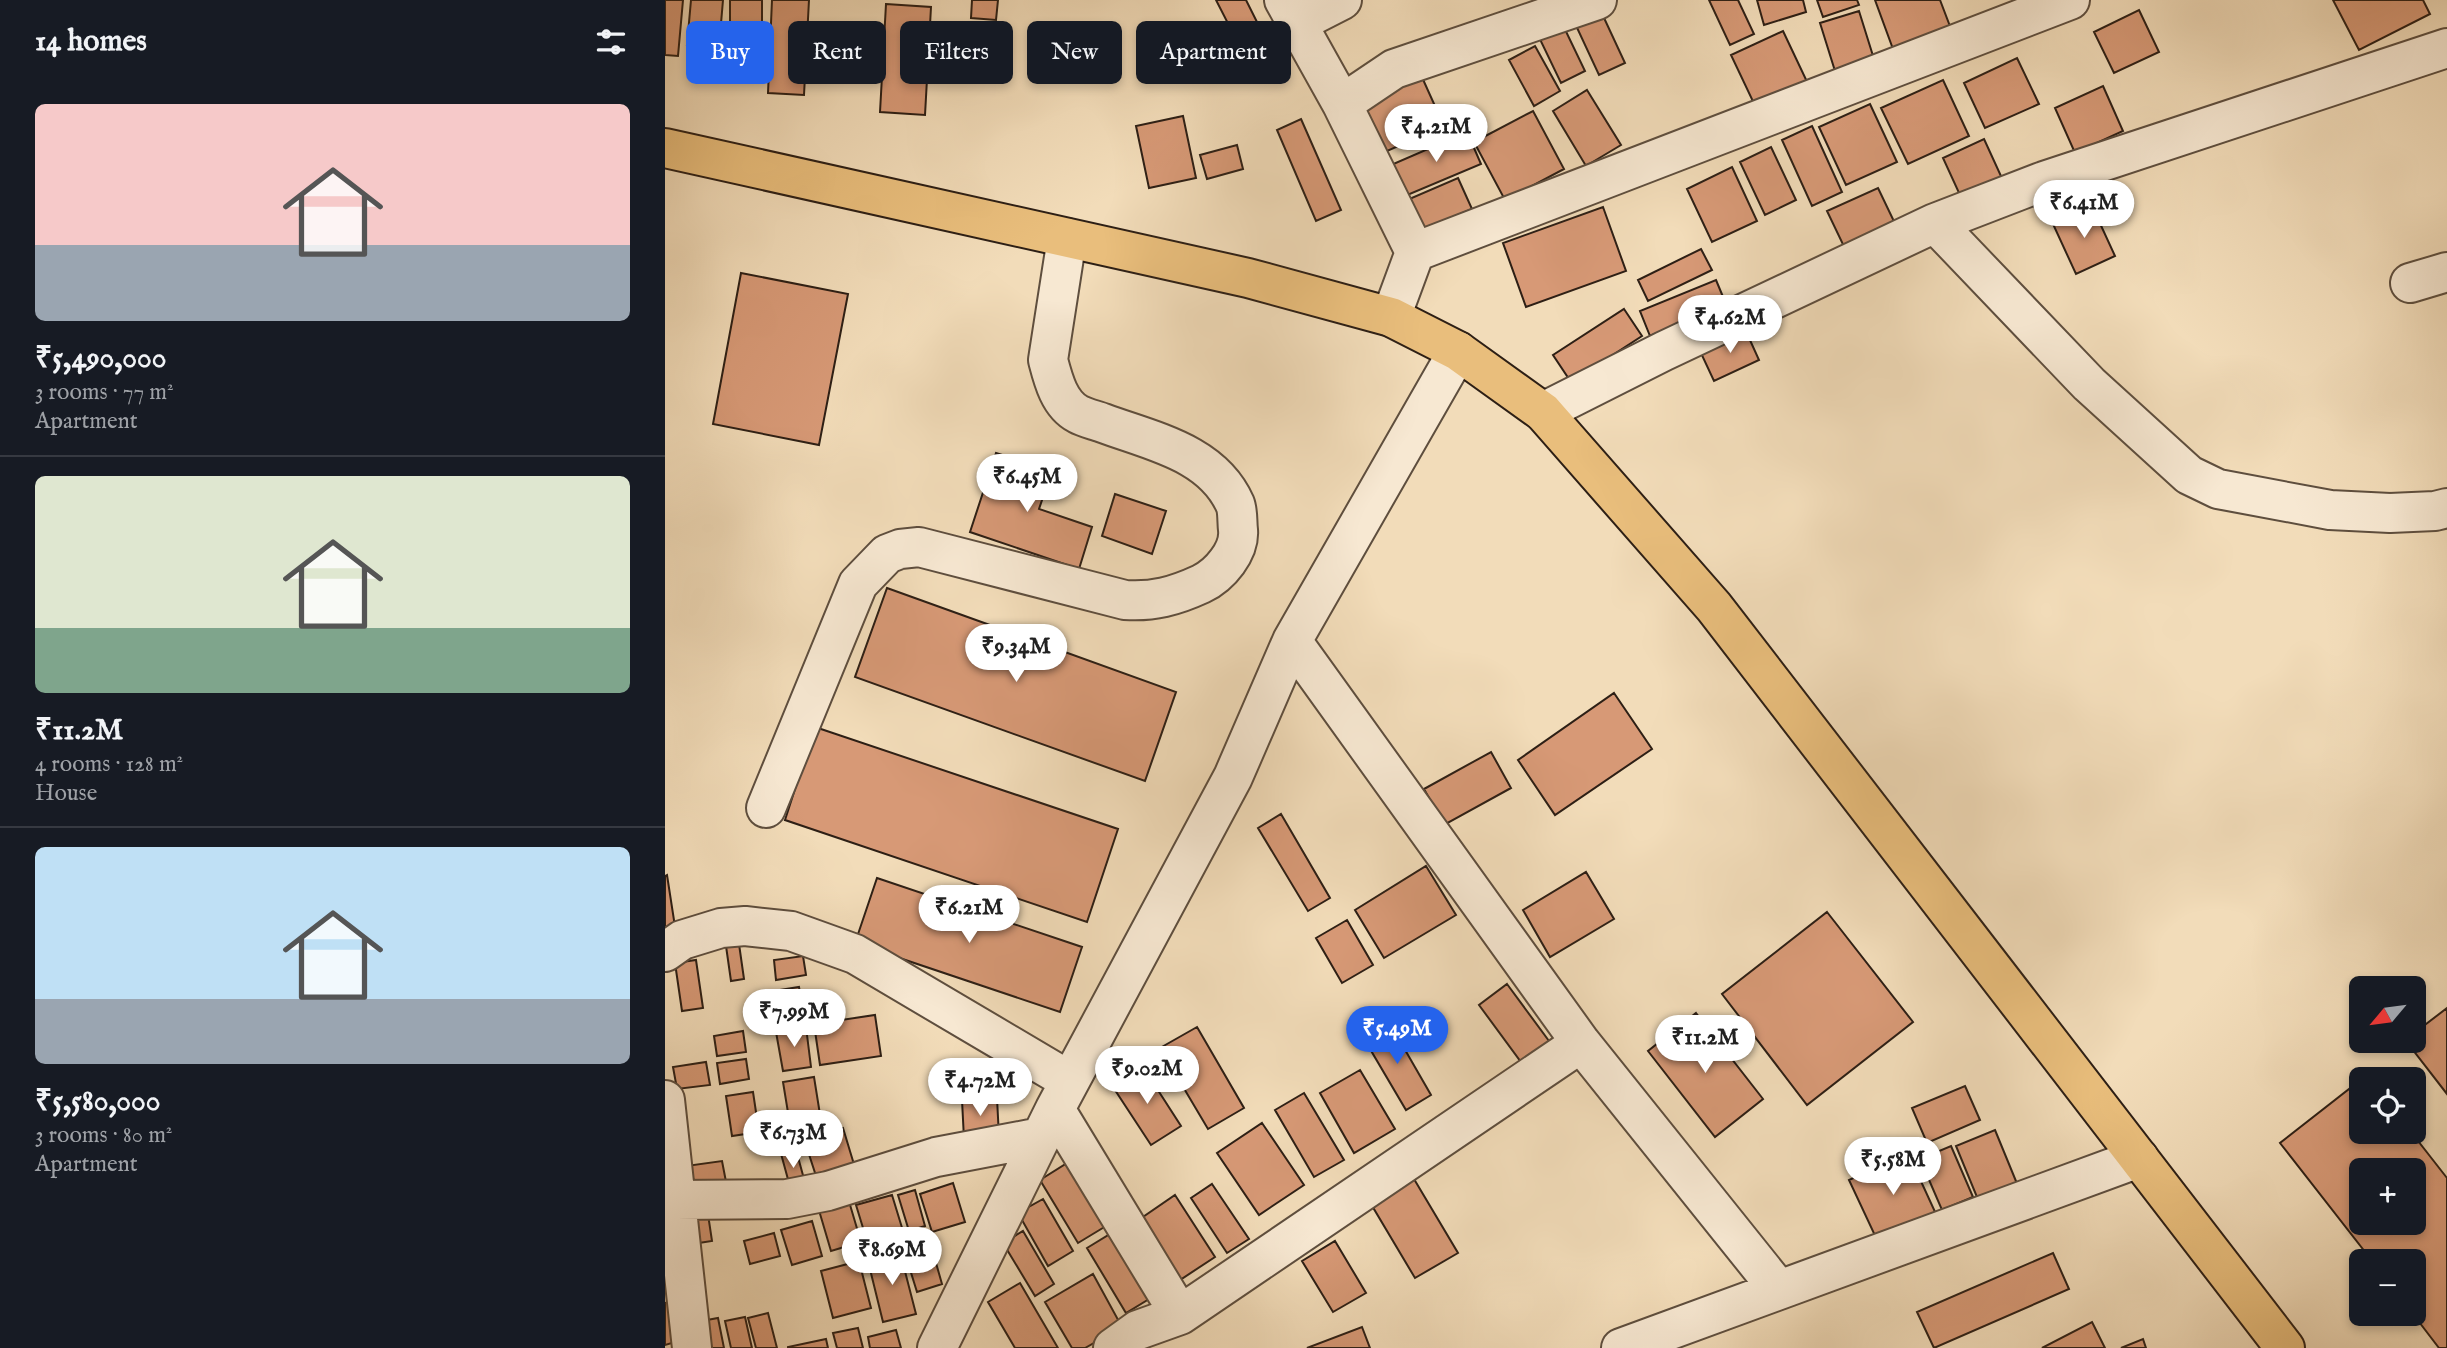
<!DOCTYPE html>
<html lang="en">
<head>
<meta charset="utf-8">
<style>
	body { margin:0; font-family:"IM FELL English",serif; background:#242831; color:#f1f3f6; height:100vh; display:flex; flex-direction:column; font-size:26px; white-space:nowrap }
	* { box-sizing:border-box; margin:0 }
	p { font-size:23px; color:#9ea1a6 }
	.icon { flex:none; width:38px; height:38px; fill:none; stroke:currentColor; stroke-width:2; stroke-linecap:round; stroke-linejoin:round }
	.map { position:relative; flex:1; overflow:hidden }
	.drawer { display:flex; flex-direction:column; background:#171b24; width:665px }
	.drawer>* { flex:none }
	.guide { position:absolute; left:21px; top:21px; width:665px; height:63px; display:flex; gap:14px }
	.needle { width:46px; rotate:241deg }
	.fabs { position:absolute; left:1684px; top:976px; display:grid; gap:14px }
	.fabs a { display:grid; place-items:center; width:77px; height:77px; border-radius:10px; background:#171b24; box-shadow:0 4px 10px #0003; font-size:35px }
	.price { position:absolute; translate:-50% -60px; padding:0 16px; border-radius:24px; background:#fff; color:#222; font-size:23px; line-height:46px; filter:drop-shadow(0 2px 4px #0008) }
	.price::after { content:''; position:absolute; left:50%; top:42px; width:21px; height:16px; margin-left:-10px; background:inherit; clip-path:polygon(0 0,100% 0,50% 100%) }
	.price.selected { background:#2563eb; color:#fff }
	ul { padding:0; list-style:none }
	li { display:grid; align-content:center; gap:14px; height:371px; padding:0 35px }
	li+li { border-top:2px solid #363941 }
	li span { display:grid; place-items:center; height:217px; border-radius:10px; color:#555 }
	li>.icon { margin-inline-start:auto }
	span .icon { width:126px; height:126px; fill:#fffc; stroke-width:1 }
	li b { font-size:30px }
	h2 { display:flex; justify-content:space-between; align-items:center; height:84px; padding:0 35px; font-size:30px }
	.chip { padding:0 24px; border-radius:10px; background:#171b24; box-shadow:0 4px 10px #0003; font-size:24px; line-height:63px }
	.chip.selected { background:#2563eb; color:#fff }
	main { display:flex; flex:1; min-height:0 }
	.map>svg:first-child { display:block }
	.building { fill:#d79976; stroke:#2d1f15; stroke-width:2; fill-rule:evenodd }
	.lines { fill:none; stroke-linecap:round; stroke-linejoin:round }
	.minor-casing { stroke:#5e4e3e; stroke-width:42 }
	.major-casing { stroke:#2d1f15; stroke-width:42 }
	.minor { stroke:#f7e8d2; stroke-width:38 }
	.major { stroke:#e9be7c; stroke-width:38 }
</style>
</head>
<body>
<main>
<section class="drawer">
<h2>14 homes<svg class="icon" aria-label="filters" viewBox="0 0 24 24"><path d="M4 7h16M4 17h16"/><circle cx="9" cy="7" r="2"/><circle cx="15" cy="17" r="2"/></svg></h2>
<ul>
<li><span style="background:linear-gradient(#f6c9c9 65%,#9aa5b1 0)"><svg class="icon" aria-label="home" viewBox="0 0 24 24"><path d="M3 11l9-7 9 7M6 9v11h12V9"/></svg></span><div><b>₹5,490,000</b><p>3 rooms · 77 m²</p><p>Apartment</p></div></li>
<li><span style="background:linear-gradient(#dfe7d0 70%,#7fa58c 0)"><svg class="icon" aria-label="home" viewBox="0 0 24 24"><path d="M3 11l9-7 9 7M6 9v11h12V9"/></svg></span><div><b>₹11.2M</b><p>4 rooms · 128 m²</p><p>House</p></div></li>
<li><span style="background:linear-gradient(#bfe0f5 70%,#9aa5b1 0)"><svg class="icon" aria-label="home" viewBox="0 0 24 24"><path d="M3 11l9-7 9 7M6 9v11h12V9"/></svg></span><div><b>₹5,580,000</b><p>3 rooms · 80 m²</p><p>Apartment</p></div></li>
</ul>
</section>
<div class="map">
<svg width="1782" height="1348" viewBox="0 0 1782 1348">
	<rect width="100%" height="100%" fill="#f2dcb9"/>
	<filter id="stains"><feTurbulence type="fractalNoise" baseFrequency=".00286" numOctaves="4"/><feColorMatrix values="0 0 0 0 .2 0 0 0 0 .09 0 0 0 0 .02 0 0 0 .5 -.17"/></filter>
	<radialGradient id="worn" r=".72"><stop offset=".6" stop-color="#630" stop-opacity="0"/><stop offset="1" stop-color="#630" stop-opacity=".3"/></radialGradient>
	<path class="building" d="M 0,0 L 18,0 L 13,56 L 0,55 Z
		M 26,0 L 58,0 L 54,47 L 22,45 Z
		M 65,0 L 97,0 L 97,44 L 65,43 Z
		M 107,0 L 144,0 L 139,95 L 103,93 Z
		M 307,0 L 333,0 L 331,20 L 306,18 Z
		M 551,0 L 581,0 L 597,32 L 573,43 Z
		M 1044,0 L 1073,0 L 1089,34 L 1065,45 Z
		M 1092,0 L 1138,0 L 1141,12 L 1099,25 Z
		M 1152,0 L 1192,0 L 1194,5 L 1158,17 Z
		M 1210,0 L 1275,0 L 1286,29 L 1228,49 Z
		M 1668,0 L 1758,0 L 1765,14 L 1694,50 Z
		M 221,4 L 266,7 L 260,115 L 215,112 Z
		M 933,5 L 960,63 L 934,75 L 907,17 Z
		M 1474,10 L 1494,52 L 1449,73 L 1429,32 Z
		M 1194,11 L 1209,59 L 1170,71 L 1155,23 Z
		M 895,19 L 920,71 L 896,83 L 871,31 Z
		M 1118,31 L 1145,88 L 1093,112 L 1066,55 Z
		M 870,46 L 895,91 L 869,106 L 844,60 Z
		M 1352,58 L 1374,104 L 1320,128 L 1299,83 Z
		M 756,75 L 779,126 L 713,155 L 691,103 Z
		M 1278,80 L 1304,136 L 1243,164 L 1216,108 Z
		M 1438,86 L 1458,131 L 1410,153 L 1390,108 Z
		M 922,90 L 956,145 L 921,166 L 888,111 Z
		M 1205,104 L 1232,162 L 1181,185 L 1154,127 Z
		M 868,111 L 899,169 L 840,200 L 809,142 Z
		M 518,116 L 531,178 L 484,188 L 471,126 Z
		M 636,119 L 676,210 L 651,221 L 612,130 Z
		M 1147,126 L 1177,192 L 1147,206 L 1117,140 Z
		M 802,132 L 816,164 L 740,196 L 726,165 Z
		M 1319,139 L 1341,187 L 1300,206 L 1278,158 Z
		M 572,145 L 578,169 L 542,179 L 535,155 Z
		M 1106,147 L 1131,200 L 1100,215 L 1075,162 Z
		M 1067,167 L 1092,221 L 1047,242 L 1022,189 Z
		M 793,178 L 807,209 L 755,231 L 742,200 Z
		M 1213,188 L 1236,236 L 1185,259 L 1162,211 Z
		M 1427,206 L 1450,256 L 1411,274 L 1388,224 Z
		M 938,207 L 961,271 L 861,307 L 838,243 Z
		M 1036,249 L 1047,270 L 983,301 L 973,280 Z
		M 76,273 L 183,294 L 154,445 L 48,424 Z
		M 1051,280 L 1061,304 L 985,336 L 975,311 Z
		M 959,309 L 977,336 L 906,382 L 888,355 Z
		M 1080,329 L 1094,360 L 1049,381 L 1035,351 Z
		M 331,453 L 387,471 L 374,509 L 427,527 L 414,569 L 305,532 Z
		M 450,494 L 501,511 L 487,554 L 437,536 Z
		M 222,588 L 511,692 L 480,781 L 190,677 Z
		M 949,693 L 987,749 L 890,815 L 853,760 Z
		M 150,727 L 453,829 L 422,922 L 120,820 Z
		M 826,752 L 846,788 L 779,825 L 759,789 Z
		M 616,814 L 665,898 L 643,911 L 593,828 Z
		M 761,866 L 791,915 L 719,958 L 690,910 Z
		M 921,872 L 949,919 L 885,957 L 858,910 Z
		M 2,875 L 11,933 L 0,934 L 0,876 Z
		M 212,878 L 417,947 L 395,1012 L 190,943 Z
		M 1162,912 L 1248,1022 L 1142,1105 L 1057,994 Z
		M 682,920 L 708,965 L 677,983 L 651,938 Z
		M 74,944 L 79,979 L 66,981 L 61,946 Z
		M 138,956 L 141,975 L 111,980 L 109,960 Z
		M 31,960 L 38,1008 L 17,1011 L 10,963 Z
		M 842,984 L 884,1041 L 856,1062 L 814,1005 Z
		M 134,987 L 140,1022 L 107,1027 L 102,992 Z
		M 1782,1008 L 1782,1094 L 1741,1041 L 1748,1041 L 1748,1034 Z
		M 1031,1013 L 1098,1099 L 1050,1137 L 983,1051 Z
		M 210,1015 L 216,1056 L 155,1065 L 149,1024 Z
		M 724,1022 L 766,1095 L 741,1110 L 698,1037 Z
		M 141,1027 L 146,1067 L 118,1071 L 111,1032 Z
		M 532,1027 L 579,1108 L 543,1129 L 495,1048 Z
		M 78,1031 L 81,1052 L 52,1056 L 49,1036 Z
		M 81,1059 L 84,1079 L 55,1084 L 52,1063 Z
		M 41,1062 L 45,1085 L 12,1089 L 8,1067 Z
		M 478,1067 L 516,1126 L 486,1145 L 448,1087 Z
		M 695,1070 L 730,1129 L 689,1153 L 655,1093 Z
		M 1702,1075 L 1706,1080 L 1696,1080 L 1696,1132 L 1746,1132 L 1782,1178 L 1782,1348 L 1774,1348 L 1748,1314 L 1748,1262 L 1708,1262 L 1615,1143 ZM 1696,1171 L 1748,1171 L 1748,1223 L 1696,1223 Z
		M 149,1077 L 157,1127 L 126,1131 L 118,1082 Z
		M 1300,1086 L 1315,1120 L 1262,1143 L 1247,1108 Z
		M 88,1092 L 94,1132 L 67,1136 L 61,1096 Z
		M 639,1093 L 679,1160 L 649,1177 L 610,1110 Z
		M 332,1098 L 334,1137 L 299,1139 L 297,1100 Z
		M 597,1123 L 639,1185 L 594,1215 L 552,1153 Z
		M 178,1128 L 191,1171 L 153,1182 L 139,1139 Z
		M 1330,1130 L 1353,1186 L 1314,1202 L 1291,1146 Z
		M 130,1146 L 142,1190 L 127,1194 L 115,1150 Z
		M 1286,1146 L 1308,1197 L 1277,1210 L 1255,1159 Z
		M 1243,1153 L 1271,1214 L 1213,1242 L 1184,1180 Z
		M 407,1160 L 446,1223 L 413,1243 L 375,1180 Z
		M 57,1161 L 62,1187 L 25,1192 L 21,1166 Z
		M 749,1179 L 793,1253 L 750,1278 L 706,1204 Z
		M 288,1183 L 300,1222 L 267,1232 L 255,1194 Z
		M 547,1184 L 584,1239 L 562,1253 L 526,1198 Z
		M 250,1190 L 260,1226 L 244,1231 L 233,1195 Z
		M 227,1195 L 238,1231 L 202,1241 L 191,1205 Z
		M 510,1195 L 550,1257 L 515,1280 L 475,1219 Z
		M 183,1198 L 196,1242 L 166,1251 L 153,1207 Z
		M 378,1199 L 408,1251 L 383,1266 L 353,1213 Z
		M 41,1201 L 47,1241 L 27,1244 L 21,1205 Z
		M 147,1221 L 157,1256 L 127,1265 L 116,1230 Z
		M 358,1231 L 389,1284 L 370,1296 L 338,1243 Z
		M 450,1231 L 489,1296 L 461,1313 L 422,1248 Z
		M 109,1233 L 115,1256 L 85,1264 L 79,1241 Z
		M 670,1241 L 701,1293 L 668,1312 L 637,1261 Z
		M 265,1242 L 277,1284 L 252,1292 L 239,1250 Z
		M 235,1252 L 251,1314 L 218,1322 L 203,1261 Z
		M 1388,1253 L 1404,1289 L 1269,1348 L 1252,1312 Z
		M 194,1261 L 206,1308 L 168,1318 L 156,1271 Z
		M 428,1274 L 457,1327 L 420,1348 L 407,1348 L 380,1302 Z
		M 355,1283 L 393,1348 L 350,1348 L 323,1302 Z
		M 6,1301 L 17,1340 L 0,1345 L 0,1303 Z
		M 103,1313 L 112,1348 L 91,1348 L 83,1318 Z
		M 80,1317 L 87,1348 L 66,1348 L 60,1321 Z
		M 53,1318 L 59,1348 L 36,1348 L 31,1322 Z
		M 1427,1322 L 1440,1348 L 1377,1348 Z
		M 697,1327 L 705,1348 L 642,1348 Z
		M 193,1328 L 198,1348 L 172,1348 L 168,1333 Z
		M 231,1330 L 236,1348 L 205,1348 L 203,1337 Z
		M 161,1339 L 163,1348 L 123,1348 L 123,1347 Z
		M 1478,1339 L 1481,1348 L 1456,1348 Z"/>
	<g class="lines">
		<defs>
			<path id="minor" d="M 619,0 L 677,104
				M 632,23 L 677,0
				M 1270,223 L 1424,384 L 1524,475 L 1553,489 L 1665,510 L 1725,513 L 1770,511 L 1782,508
				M 750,252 L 1405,0
				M 1745,283 L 1782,272
				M 726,317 L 750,252 L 677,104 L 729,69 L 932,0
				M 878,412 L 999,351 L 1270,223 L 1379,181 L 1782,48
				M 627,641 L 916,1043 L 1114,1290
				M 101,808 L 193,584 L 222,554 L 235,549 L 254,547 L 460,600 C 488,602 510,596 536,584 C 555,575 575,551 573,530 C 572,522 573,511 570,504 C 547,452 486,441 438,423 C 430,420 420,418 413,414 C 394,404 388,379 383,360 L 402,238
				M 0,952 L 17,940 L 56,928 L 80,926 L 126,931 L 190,954 L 405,1081
				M 0,1100 L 27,1348
				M 390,1109 L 515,1315
				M 11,1200 L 122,1199 L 163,1191 L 271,1157 L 376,1137
				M 272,1348 L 390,1109 L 568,777 L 627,641 L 793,351
				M 448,1348 L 473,1330 L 515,1315 L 916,1043
				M 956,1348 L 1474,1158"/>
			<path id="major" d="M 0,148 L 583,278 L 726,317 L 793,351 L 878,412 L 1049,607 L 1620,1348"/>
		</defs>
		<use href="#minor" class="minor-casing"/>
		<use href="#major" class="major-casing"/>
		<use href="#minor" class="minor"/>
		<use href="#major" class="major"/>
	</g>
	<rect width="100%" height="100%" filter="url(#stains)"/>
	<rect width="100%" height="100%" fill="url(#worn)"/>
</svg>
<div class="fabs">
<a><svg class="needle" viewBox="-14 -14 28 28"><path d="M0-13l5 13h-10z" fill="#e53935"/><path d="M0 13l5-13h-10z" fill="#9ea1a6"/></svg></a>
<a><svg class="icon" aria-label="locate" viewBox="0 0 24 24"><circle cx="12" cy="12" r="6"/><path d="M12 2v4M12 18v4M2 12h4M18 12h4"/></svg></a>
<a>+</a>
<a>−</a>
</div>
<b class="price" style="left:771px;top:164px">₹4.21M</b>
<b class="price" style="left:1419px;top:240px">₹6.41M</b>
<b class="price" style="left:1065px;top:355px">₹4.62M</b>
<b class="price" style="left:362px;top:514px">₹6.45M</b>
<b class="price" style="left:351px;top:684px">₹9.34M</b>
<b class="price" style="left:304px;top:945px">₹6.21M</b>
<b class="price" style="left:129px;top:1049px">₹7.99M</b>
<b class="price selected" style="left:732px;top:1066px">₹5.49M</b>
<b class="price" style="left:1040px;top:1075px">₹11.2M</b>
<b class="price" style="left:482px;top:1106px">₹9.02M</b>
<b class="price" style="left:315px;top:1118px">₹4.72M</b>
<b class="price" style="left:128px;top:1170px">₹6.73M</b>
<b class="price" style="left:1228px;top:1197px">₹5.58M</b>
<b class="price" style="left:227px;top:1287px">₹8.69M</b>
<div class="guide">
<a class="chip selected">Buy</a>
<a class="chip">Rent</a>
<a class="chip">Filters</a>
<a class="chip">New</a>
<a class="chip">Apartment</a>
</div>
</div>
</main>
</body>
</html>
